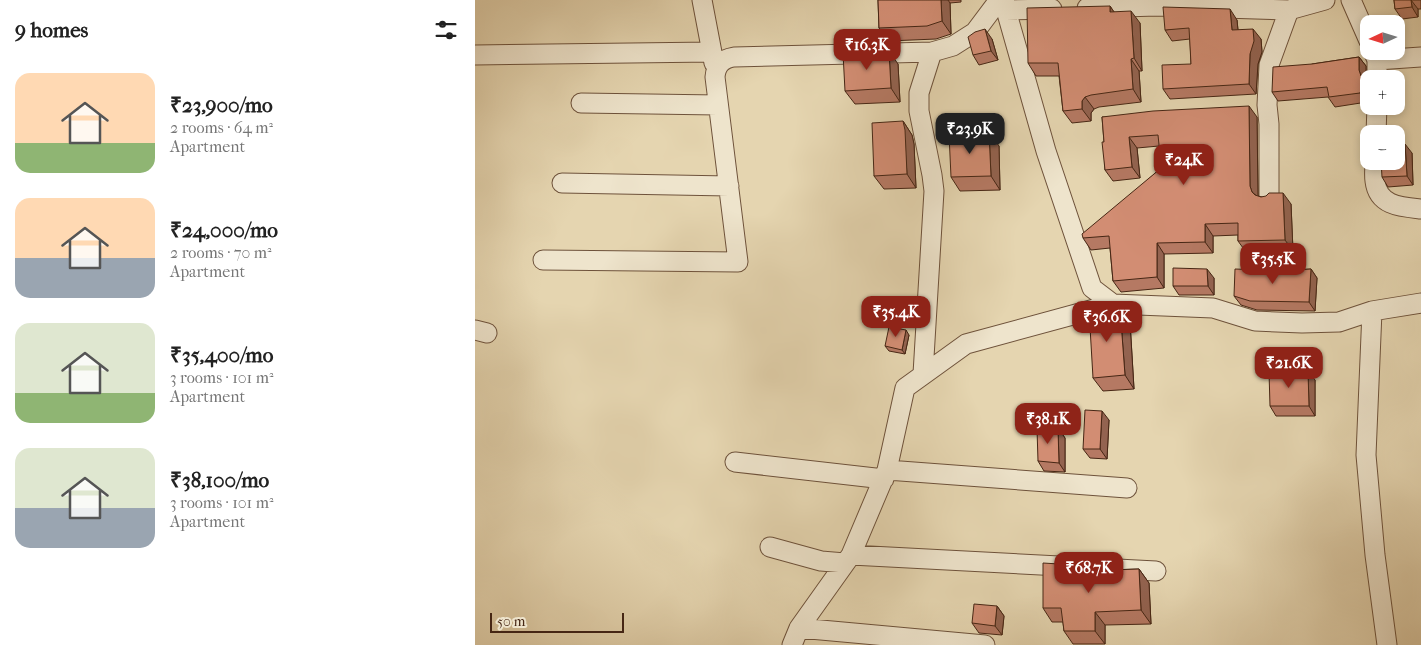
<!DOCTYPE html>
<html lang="en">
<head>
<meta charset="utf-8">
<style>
	body { margin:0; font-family:"IM FELL French Canon",serif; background:#f6f6f6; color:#222; height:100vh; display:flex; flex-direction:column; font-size:19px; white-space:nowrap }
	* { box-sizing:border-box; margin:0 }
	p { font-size:16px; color:#767676 }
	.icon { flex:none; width:28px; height:28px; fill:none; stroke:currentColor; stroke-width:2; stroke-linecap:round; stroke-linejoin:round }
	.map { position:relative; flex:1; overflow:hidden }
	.sheet { display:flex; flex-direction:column; background:#fff; width:475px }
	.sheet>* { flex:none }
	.needle { width:32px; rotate:266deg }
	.tools { position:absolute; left:885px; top:15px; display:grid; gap:10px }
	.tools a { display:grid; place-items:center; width:45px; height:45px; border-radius:10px; background:#fff; box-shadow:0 2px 8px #0003; font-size:25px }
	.scale { position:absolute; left:15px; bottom:12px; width:134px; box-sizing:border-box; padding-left:5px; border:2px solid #462614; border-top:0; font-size:14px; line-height:18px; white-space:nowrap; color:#462614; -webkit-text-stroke:4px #eee4cc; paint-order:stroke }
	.price { position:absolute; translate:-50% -42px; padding:0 11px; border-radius:10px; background:#8f2418; color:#fff; font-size:16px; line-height:32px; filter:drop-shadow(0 1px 2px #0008) }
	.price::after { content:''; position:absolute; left:50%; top:30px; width:15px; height:11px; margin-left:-8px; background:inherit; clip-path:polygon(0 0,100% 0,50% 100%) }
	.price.active { background:#222; color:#fff }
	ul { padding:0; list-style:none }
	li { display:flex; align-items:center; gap:15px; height:125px; padding:0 15px }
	li span { display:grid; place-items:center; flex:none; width:140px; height:100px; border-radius:15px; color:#555 }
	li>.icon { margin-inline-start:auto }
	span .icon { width:60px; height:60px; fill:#fffc; stroke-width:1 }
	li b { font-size:21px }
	h2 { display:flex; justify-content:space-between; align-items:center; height:60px; padding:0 15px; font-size:21px }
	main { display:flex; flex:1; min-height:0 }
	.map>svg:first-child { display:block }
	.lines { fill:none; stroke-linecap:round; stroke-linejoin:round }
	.minor-casing { stroke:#6e523b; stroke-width:21 }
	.minor { stroke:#eee4cc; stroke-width:19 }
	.wall { fill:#b57963; stroke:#462614 }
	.shaded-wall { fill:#936350; stroke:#462614 }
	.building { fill:#d28d73; stroke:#462614 }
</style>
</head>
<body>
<main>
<section class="sheet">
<h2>9 homes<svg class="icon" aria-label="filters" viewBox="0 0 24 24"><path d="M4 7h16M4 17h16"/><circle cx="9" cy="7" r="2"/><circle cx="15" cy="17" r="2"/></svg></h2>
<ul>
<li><span style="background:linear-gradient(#ffd9b3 70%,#8fb573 0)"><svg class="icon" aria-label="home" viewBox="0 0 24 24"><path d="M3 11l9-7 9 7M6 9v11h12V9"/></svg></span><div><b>₹23,900/mo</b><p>2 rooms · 64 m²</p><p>Apartment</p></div></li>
<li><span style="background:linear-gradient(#ffd9b3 60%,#9aa5b1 0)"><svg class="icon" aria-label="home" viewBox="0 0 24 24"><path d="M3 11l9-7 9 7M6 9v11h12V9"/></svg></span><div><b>₹24,000/mo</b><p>2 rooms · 70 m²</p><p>Apartment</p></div></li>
<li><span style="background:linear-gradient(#dfe7d0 70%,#8fb573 0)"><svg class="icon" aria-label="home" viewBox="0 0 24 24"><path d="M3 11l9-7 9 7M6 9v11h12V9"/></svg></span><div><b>₹35,400/mo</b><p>3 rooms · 101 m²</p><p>Apartment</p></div></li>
<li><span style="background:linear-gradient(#dfe7d0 60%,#9aa5b1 0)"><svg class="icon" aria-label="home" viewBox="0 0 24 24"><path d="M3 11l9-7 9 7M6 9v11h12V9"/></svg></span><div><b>₹38,100/mo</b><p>3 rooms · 101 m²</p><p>Apartment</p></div></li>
</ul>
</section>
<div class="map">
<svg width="946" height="645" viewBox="0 0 946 645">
	<rect width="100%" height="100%" fill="#e5d5b0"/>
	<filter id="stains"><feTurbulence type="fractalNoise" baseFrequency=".004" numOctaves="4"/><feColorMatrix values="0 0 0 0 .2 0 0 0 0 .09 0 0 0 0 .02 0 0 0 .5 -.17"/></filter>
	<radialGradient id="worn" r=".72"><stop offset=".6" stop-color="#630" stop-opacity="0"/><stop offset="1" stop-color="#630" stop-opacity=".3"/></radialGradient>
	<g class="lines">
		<defs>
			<path id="minor" d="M 227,0 L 239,63
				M 529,0 L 531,10 L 571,151 L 617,288 L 638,304 L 738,308 L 780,321 L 827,323 L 864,322 L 897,311 L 946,303
				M 876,0 L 894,41
				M 612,8 L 682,6 L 814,10 L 850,0
				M 531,10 L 577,9
				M 898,51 L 902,60 L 902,79
				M 0,55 L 237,52
				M 902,60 L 946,57
				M 106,103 L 243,105
				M 901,134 L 902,106
				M 900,161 C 900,168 899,175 900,181 C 903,206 926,207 946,209
				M 87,183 L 254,186
				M 794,197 L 794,124 L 792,105 L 794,65 L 814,10
				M 68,260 L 263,262 L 240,77 C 241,65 247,59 259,57 L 457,52 L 478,46 L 500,32 L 524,0
				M 897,311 L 891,455 L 900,555 L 912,645
				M 0,330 L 12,333
				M 448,374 L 459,191 L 457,175 L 444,111 L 444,93 L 457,52
				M 260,462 L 409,479
				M 412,470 L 652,488
				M 295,547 L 346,561 L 370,563
				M 376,555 L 681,571
				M 324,628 L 510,645
				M 317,645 L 324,628 L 376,555 L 412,470 L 430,388 L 491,344 L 638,304"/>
		</defs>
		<use href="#minor" class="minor-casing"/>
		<use href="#minor" class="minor"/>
	</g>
	<path class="wall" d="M 403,0 L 486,0 L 486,2 L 475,3 L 476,34 L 461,39 L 413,41 L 404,28 Z
		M 919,0 L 946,0 L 946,9 L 943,9 L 943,17 L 927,19 L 920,9 Z
		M 635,6 L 639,12 L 665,23 L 667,71 L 664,71 L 666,102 L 624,107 L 619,109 L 616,113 L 616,121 L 597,123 L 588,111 L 584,76 L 561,76 L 553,63 Z
		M 762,20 L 763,30 L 786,39 L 787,52 L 783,64 L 781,94 L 695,99 L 688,89 L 716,64 L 715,39 L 697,41 L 690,30 Z
		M 517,39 L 523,60 L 504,65 L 498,55 Z
		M 884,57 L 891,66 L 891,79 L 894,84 L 894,99 L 892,102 L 860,107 L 853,97 L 803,101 L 797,92 L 837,64 Z
		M 423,64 L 425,102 L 380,104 L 370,91 Z
		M 627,117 L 782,117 L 783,196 L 816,204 L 818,251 L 771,252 L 763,241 L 763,235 L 738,236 L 738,253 L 689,254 L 689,288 L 646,292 L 638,281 L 635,248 L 616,250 L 608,238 L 687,167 L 686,164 L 684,146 L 662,148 L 665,178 L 638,181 L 630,170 L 629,142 Z
		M 428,121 L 437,135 L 439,144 L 441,188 L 409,189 L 399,176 Z
		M 524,146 L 525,190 L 485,191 L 476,177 Z
		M 937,153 L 938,185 L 913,187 L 907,177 Z
		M 836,269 L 842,278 L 840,311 L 782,310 L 766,305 L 759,296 L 787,270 L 788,272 Z
		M 739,278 L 739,295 L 704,295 L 698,286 Z
		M 645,308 L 655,322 L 659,389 L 628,391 L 618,378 Z
		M 434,335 L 430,354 L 414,351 L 410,346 Z
		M 840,380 L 840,416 L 801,416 L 795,406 Z
		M 634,420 L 632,459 L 615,458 L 608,449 Z
		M 583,428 L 590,438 L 590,472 L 569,471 L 563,461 Z
		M 600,565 L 605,571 L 664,569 L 674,583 L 676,624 L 630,625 L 630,644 L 598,644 L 589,631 L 588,622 L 577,622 L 568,608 Z
		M 522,606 L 529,616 L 527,635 L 504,633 L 497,623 Z"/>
	<path class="shaded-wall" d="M 466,0 L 473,0 L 475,3 L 476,34 L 467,21 Z
		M 936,0 L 943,9 L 943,17 L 937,7 Z
		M 635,6 L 643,18 L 635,12 Z
		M 755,9 L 762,20 L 764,41 L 757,30 Z
		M 656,11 L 665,23 L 667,71 L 659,58 Z
		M 510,29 L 517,39 L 523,60 L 516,51 Z
		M 778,29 L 786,39 L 787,52 L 783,64 L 781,94 L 774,84 L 775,54 Z
		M 414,51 L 423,64 L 425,102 L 416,88 Z
		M 884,57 L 891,66 L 891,79 L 894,84 L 894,90 L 886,76 L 884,70 Z
		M 656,59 L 664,71 L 666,102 L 658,89 Z
		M 886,90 L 893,100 L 892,102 L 885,93 Z
		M 610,97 L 619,109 L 616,113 L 616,121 L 607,109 L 607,101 Z
		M 774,106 L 782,117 L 783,197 L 777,192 L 775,186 Z
		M 428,121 L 437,135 L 439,144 L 441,188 L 432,174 Z
		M 514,132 L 524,146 L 525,190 L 516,176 Z
		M 654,137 L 662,148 L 665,178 L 657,167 Z
		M 930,144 L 937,153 L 938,185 L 932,176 Z
		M 808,193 L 816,204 L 818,251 L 810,240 Z
		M 730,224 L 738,236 L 738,253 L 730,242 Z
		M 682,243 L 689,254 L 689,288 L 682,277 Z
		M 732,269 L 739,278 L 739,295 L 733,286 Z
		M 836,269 L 842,278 L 840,311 L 834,302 Z
		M 645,308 L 655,322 L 659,389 L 650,375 Z
		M 431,330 L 434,335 L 430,354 L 427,350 Z
		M 833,371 L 840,380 L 840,416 L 834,406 Z
		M 627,411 L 634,420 L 632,459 L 625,449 Z
		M 583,428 L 590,438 L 590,472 L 584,463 Z
		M 600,565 L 610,579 L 600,571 Z
		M 664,569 L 674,583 L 676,624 L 666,610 Z
		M 522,606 L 529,616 L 527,635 L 520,626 Z
		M 620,612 L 630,625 L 630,644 L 620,631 Z"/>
	<path class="building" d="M 403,0 L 466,0 L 467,21 L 452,26 L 404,28 Z
		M 919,0 L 937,0 L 936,0 L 937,7 L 920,9 Z
		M 635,6 L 635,12 L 656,11 L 659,58 L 656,59 L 658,89 L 616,95 L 610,97 L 607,101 L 607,109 L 588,111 L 583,63 L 553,63 L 552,8 Z
		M 688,7 L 755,9 L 757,30 L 778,29 L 779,41 L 775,54 L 774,84 L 688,89 L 687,65 L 716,64 L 714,28 L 690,30 Z
		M 510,29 L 516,51 L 498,55 L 493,37 L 500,32 Z
		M 414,51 L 416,88 L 370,91 L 368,53 Z
		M 884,57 L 884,70 L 886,76 L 891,80 L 892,86 L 886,90 L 885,93 L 854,97 L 852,87 L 797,92 L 798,67 L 837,64 Z
		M 774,106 L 775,186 L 777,192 L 780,195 L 786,197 L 791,196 L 794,193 L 808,193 L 810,240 L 763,241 L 763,223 L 730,224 L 730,242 L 682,243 L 682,277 L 638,281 L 634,236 L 608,238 L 607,234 L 691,164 L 686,164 L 683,135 L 654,137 L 657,167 L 630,170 L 627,142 L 629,142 L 627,117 L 678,111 Z
		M 428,121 L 430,130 L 432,174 L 399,176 L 397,123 Z
		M 514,132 L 516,176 L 476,177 L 474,134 Z
		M 930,144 L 932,176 L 907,177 L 906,161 L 921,161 L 921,145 Z
		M 698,268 L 732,269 L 733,286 L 698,286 Z
		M 760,269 L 787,270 L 787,272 L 836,269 L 834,302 L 775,301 L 759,296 Z
		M 645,308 L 650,375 L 618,378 L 614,310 Z
		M 414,327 L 431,330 L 427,350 L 410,346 Z
		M 833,371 L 834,406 L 795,406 L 794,372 Z
		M 610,410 L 627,411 L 625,449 L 608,449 Z
		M 583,428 L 584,463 L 563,461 L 562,429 Z
		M 568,563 L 600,565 L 600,571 L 664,569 L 666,610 L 620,612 L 620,631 L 589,631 L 586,608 L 568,608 Z
		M 499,604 L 522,606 L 520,626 L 497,623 Z"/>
	<rect width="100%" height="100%" filter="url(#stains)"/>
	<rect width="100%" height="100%" fill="url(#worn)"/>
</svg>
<div class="tools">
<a><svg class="needle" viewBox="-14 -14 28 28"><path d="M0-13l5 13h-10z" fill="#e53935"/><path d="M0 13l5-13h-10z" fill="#767676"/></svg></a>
<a>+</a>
<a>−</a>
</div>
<div class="scale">50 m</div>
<b class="price" style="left:392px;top:71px">₹16.3K</b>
<b class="price active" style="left:495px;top:155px">₹23.9K</b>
<b class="price" style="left:709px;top:186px">₹24K</b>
<b class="price" style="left:798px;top:285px">₹35.5K</b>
<b class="price" style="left:421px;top:338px">₹35.4K</b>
<b class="price" style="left:632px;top:343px">₹36.6K</b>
<b class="price" style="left:814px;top:389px">₹21.6K</b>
<b class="price" style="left:573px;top:445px">₹38.1K</b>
<b class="price" style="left:614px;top:594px">₹68.7K</b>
</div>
</main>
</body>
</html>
